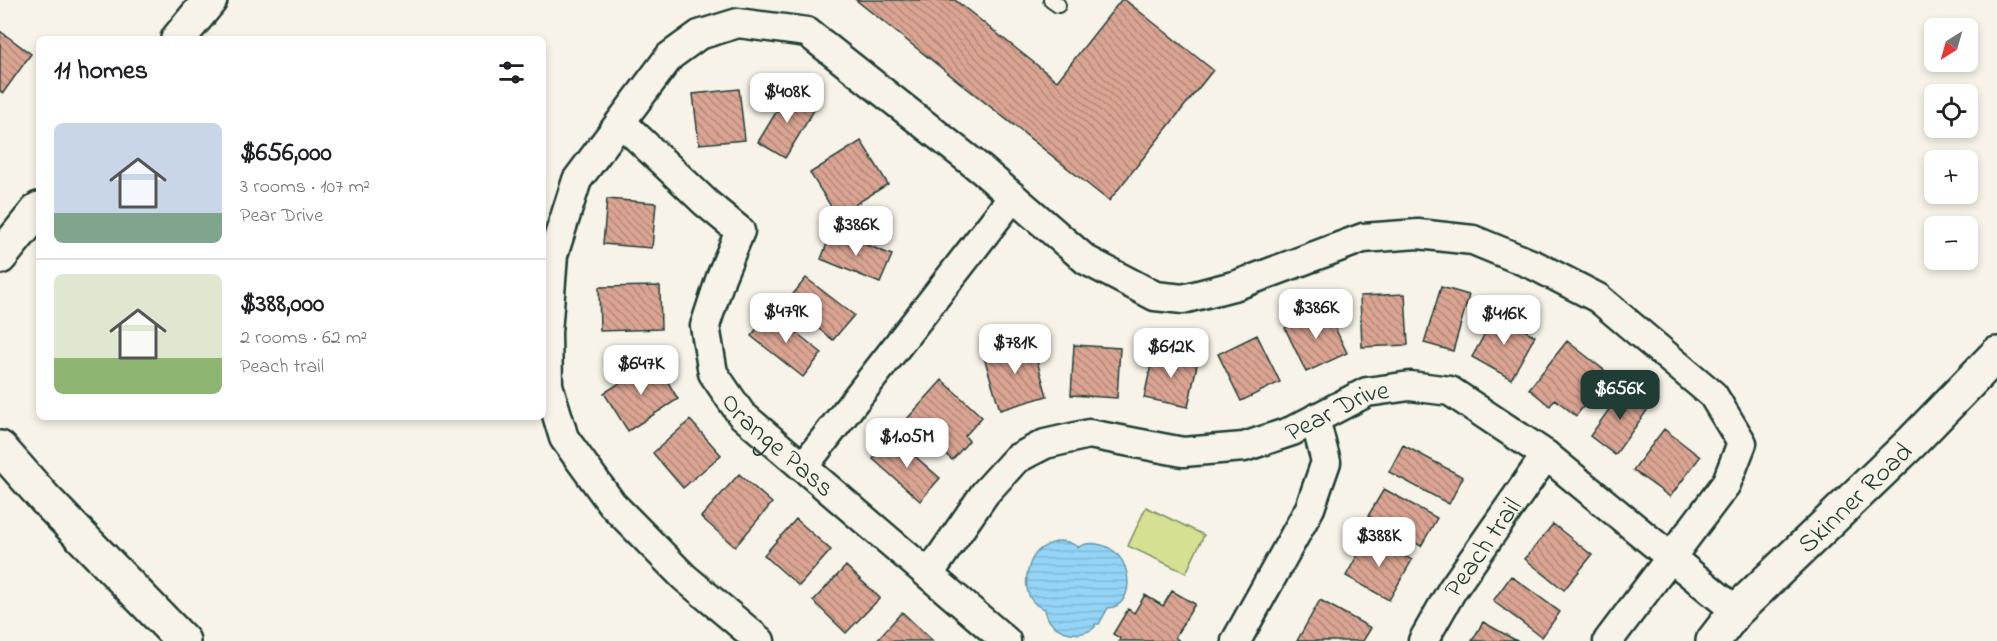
<!DOCTYPE html>
<html lang="en">
<head>
<meta charset="utf-8">
<style>
	body { margin:0; font-family:"Indie Flower",sans-serif; background:#f6f6f6; color:#202124; height:100vh; display:flex; flex-direction:column; font-size:22px; white-space:nowrap }
	* { box-sizing:border-box; margin:0 }
	p { font-size:20px; color:#757577 }
	.icon { flex:none; width:33px; height:33px; fill:none; stroke:currentColor; stroke-width:2; stroke-linecap:round; stroke-linejoin:round }
	.map { position:relative; flex:1; overflow:hidden }
	.panel { position:absolute; left:36px; top:36px; width:510px; height:384px; display:flex; flex-direction:column; background:#fff; border-radius:9px; box-shadow:0 3px 9px #0003 }
	.panel>* { flex:none }
	.needle { width:39px; rotate:217deg }
	.tools { position:absolute; left:1924px; top:18px; display:grid; gap:12px }
	.tools a { display:grid; place-items:center; width:54px; height:54px; border-radius:9px; background:#fff; box-shadow:0 3px 9px #0003; font-size:30px }
	.price { position:absolute; translate:-50% -51px; padding:0 14px; border-radius:12px; background:#fff; color:#222; font-size:20px; line-height:39px; filter:drop-shadow(0 2px 3px #0008) }
	.price::after { content:''; position:absolute; left:50%; top:36px; width:18px; height:14px; margin-left:-9px; background:inherit; clip-path:polygon(0 0,100% 0,50% 100%) }
	.price.active { background:#1f3d34; color:#fff }
	ul { padding:0; list-style:none }
	li { display:flex; align-items:center; gap:18px; height:150px; padding:0 18px }
	li+li { border-top:2px solid #e0e0e0 }
	li span { display:grid; place-items:center; flex:none; width:168px; height:120px; border-radius:9px; color:#555 }
	li>.icon { margin-inline-start:auto }
	span .icon { width:72px; height:72px; fill:#fffc; stroke-width:1 }
	li b { font-size:26px }
	h2 { display:flex; justify-content:space-between; align-items:center; height:72px; padding:0 18px; font-size:26px }
	.map>svg:first-child { display:block }
	.grass { fill:#d5e093; stroke:#7a8e64; stroke-width:1.5 }
	.water { fill:url(#water-rules); stroke:#6598a8; stroke-width:1.5 }
	.building { fill:url(#building-back-hatch); stroke:#1f3d34; stroke-width:1.5 }
	.lines { fill:none; stroke-linecap:round; stroke-linejoin:round }
	.service-casing { stroke:#1f3d34; stroke-width:18 }
	.minor-casing { stroke:#1f3d34; stroke-width:33 }
	.tertiary-casing { stroke:#1f3d34; stroke-width:38 }
	.secondary-casing { stroke:#1f3d34; stroke-width:38 }
	.service { stroke:#f7f3e8; stroke-width:14 }
	.minor { stroke:#f7f3e8; stroke-width:28 }
	.tertiary { stroke:#f7f3e8; stroke-width:33 }
	.secondary { stroke:#f7f3e8; stroke-width:33 }
	.labels { text-anchor:middle; stroke-width:4.5; stroke-linejoin:round; paint-order:stroke }
	.street-label { font-size:27px; fill:#1f3d34; stroke:#f7f3e8 }
</style>
</head>
<body>
<div class="map">
<svg width="1997" height="641" viewBox="0 0 1997 641">
	<defs>
		<pattern id="water-rules" width="6" height="5" patternUnits="userSpaceOnUse" patternTransform="scale(1.5)"><rect width="6" height="5" fill="#94d4f6"/><path d="M0 2.5h6" fill="none" stroke="#7fb7d4"/></pattern>
		<pattern id="building-back-hatch" width="6" height="6" patternUnits="userSpaceOnUse" patternTransform="scale(1.5)"><rect width="6" height="6" fill="#dba492"/><path d="M-1 5l2 2M0 0l6 6M5-1l2 2" fill="none" stroke="#b18778"/></pattern>
	</defs>
	<rect width="100%" height="100%" fill="#f7f3e8"/>
	<filter id="ink" filterUnits="userSpaceOnUse"><feTurbulence type="fractalNoise" baseFrequency=".0167" numOctaves="2"/><feDisplacementMap in="SourceGraphic" scale="12" xChannelSelector="R" yChannelSelector="G"/><feConvolveMatrix kernelMatrix="1 2 1 2 8 2 1 2 1" color-interpolation-filters="sRGB"/></filter>
	<g filter="url(#ink)">
		<path class="grass" d="M 1146,507 L 1204,535 L 1186,573 L 1128,546 Z"/>
		<path class="water" d="M 1059,541 L 1068,542 L 1079,547 C 1085,543 1090,543 1097,544 C 1135,549 1137,608 1108,608 L 1099,624 L 1095,624 L 1095,627 C 1080,641 1046,631 1045,609 C 1019,602 1024,565 1038,551 C 1044,545 1052,543 1059,541 Z"/>
		<path class="building" d="M 856,0 L 955,0 L 1057,81 L 1121,0 L 1125,0 L 1213,70 L 1109,201 Z
			M 0,31 L 31,54 L 3,93 L 0,91 Z
			M 739,89 L 745,140 L 699,144 L 693,94 Z
			M 789,91 L 816,107 L 785,158 L 758,142 Z
			M 861,141 L 888,184 L 837,216 L 810,173 Z
			M 607,199 L 656,203 L 652,248 L 603,244 Z
			M 832,231 L 892,255 L 880,283 L 821,259 Z
			M 806,278 L 854,315 L 833,340 L 786,303 Z
			M 660,286 L 661,329 L 600,331 L 599,287 Z
			M 1441,287 L 1469,295 L 1453,351 L 1424,343 Z
			M 1405,294 L 1408,345 L 1362,347 L 1360,296 Z
			M 1326,309 L 1347,353 L 1306,372 L 1285,328 Z
			M 770,312 L 822,353 L 803,377 L 751,336 Z
			M 1496,314 L 1535,336 L 1511,379 L 1472,357 Z
			M 1257,335 L 1280,382 L 1241,401 L 1218,354 Z
			M 1031,340 L 1047,396 L 1000,410 L 983,354 Z
			M 1567,341 L 1609,374 L 1576,416 L 1555,399 L 1550,406 L 1529,389 Z
			M 1074,345 L 1120,348 L 1117,398 L 1071,395 Z
			M 1154,350 L 1198,360 L 1188,407 L 1144,398 Z
			M 655,361 L 678,399 L 628,431 L 604,393 Z
			M 942,380 L 982,417 L 965,436 L 969,441 L 952,460 L 907,419 Z
			M 1625,387 L 1651,405 L 1615,455 L 1590,436 Z
			M 690,420 L 721,455 L 683,488 L 653,453 Z
			M 1664,429 L 1700,457 L 1670,497 L 1633,470 Z
			M 893,437 L 940,478 L 920,501 L 873,459 Z
			M 1403,445 L 1463,477 L 1449,504 L 1389,472 Z
			M 739,474 L 772,503 L 735,547 L 701,517 Z
			M 1384,489 L 1437,518 L 1421,546 L 1368,516 Z
			M 796,519 L 831,550 L 799,586 L 764,555 Z
			M 1553,524 L 1592,555 L 1564,590 L 1525,559 Z
			M 1368,536 L 1412,560 L 1389,600 L 1346,576 Z
			M 846,566 L 880,598 L 846,633 L 813,601 Z
			M 1511,576 L 1560,612 L 1542,637 L 1493,601 Z
			M 1172,591 L 1195,604 L 1175,637 L 1179,641 L 1119,641 L 1120,638 L 1113,634 L 1128,609 L 1134,613 L 1145,595 L 1163,606 Z
			M 1320,600 L 1371,628 L 1363,641 L 1297,641 Z
			M 902,612 L 933,641 L 876,641 Z
			M 1483,622 L 1517,641 L 1472,641 Z"/>
		<g class="lines">
			<defs>
				<path id="service" d="M 1051,0 L 1058,5"/>
				<g id="minor">
					<path id="s1" d="M 621,122 L 706,203 L 740,231 L 721,277 L 705,326 L 713,373 L 741,414 L 1006,641"/>
					<path d="M 803,467 L 1013,197"/>
					<path id="s2" d="M 929,574 L 985,493 L 1016,459 L 1045,444 L 1089,434 L 1183,452 L 1244,447 L 1292,431 L 1367,392 L 1410,386 L 1450,391 L 1546,455 L 1736,611"/>
					<path d="M 760,641 L 684,577 L 612,504 L 564,438 L 548,385 L 547,333 L 553,255 L 577,180 L 670,56 L 699,35 L 738,23 L 807,32 L 982,170 L 1086,260 L 1155,296 L 1183,299 L 1237,285 L 1363,238 L 1418,234 L 1473,240 L 1536,266 L 1598,298 L 1713,395 L 1742,443 L 1726,484 L 1608,641"/>
					<path d="M 1236,641 L 1310,508 L 1326,462 L 1315,419"/>
					<path id="s3" d="M 1423,641 L 1452,590 L 1546,455"/>
				</g>
				<g id="tertiary">
					<path d="M 0,448 L 45,499 L 183,641"/>
					<path id="s4" d="M 1713,641 L 1736,611 L 1911,443 L 1997,354"/>
				</g>
				<path id="secondary" d="M 178,39 L 210,0
					M 0,257 L 39,209"/>
			</defs>
			<use href="#service" class="service-casing"/>
			<use href="#minor" class="minor-casing"/>
			<use href="#tertiary" class="tertiary-casing"/>
			<use href="#secondary" class="secondary-casing"/>
			<use href="#service" class="service"/>
			<use href="#minor" class="minor"/>
			<use href="#tertiary" class="tertiary"/>
			<use href="#secondary" class="secondary"/>
		</g>
	</g>
	<g class="labels">
		<g class="street-label">
			<text dy="9" stroke="none"><textPath href="#s2" startOffset="480">Pear Drive</textPath></text>
			<text dy="9" stroke="none"><textPath href="#s1" startOffset="408">Orange Pass</textPath></text>
			<text dy="9" stroke="none"><textPath href="#s4" startOffset="202">Skinner Road</textPath></text>
			<text dy="9" stroke="none"><textPath href="#s3" startOffset="111">Peach trail</textPath></text>
		</g>
	</g>
</svg>
<div class="tools">
<a><svg class="needle" viewBox="-14 -14 28 28"><path d="M0-13l5 13h-10z" fill="#e53935"/><path d="M0 13l5-13h-10z" fill="#757577"/></svg></a>
<a><svg class="icon" aria-label="locate" viewBox="0 0 24 24"><circle cx="12" cy="12" r="6"/><path d="M12 2v4M12 18v4M2 12h4M18 12h4"/></svg></a>
<a>+</a>
<a>−</a>
</div>
<b class="price" style="left:787px;top:124px">$408K</b>
<b class="price" style="left:856px;top:257px">$386K</b>
<b class="price" style="left:1316px;top:340px">$386K</b>
<b class="price" style="left:786px;top:344px">$479K</b>
<b class="price" style="left:1504px;top:346px">$416K</b>
<b class="price" style="left:1015px;top:375px">$781K</b>
<b class="price" style="left:1171px;top:379px">$612K</b>
<b class="price" style="left:641px;top:396px">$647K</b>
<b class="price active" style="left:1620px;top:421px">$656K</b>
<b class="price" style="left:907px;top:469px">$1.05M</b>
<b class="price" style="left:1379px;top:568px">$388K</b>
<section class="panel">
<h2>11 homes<svg class="icon" aria-label="filters" viewBox="0 0 24 24"><path d="M4 7h16M4 17h16"/><circle cx="9" cy="7" r="2"/><circle cx="15" cy="17" r="2"/></svg></h2>
<ul>
<li><span style="background:linear-gradient(#c9d6e8 75%,#7fa58c 0)"><svg class="icon" aria-label="home" viewBox="0 0 24 24"><path d="M3 11l9-7 9 7M6 9v11h12V9"/></svg></span><div><b>$656,000</b><p>3 rooms · 107 m²</p><p>Pear Drive</p></div></li>
<li><span style="background:linear-gradient(#dfe7d0 70%,#8fb573 0)"><svg class="icon" aria-label="home" viewBox="0 0 24 24"><path d="M3 11l9-7 9 7M6 9v11h12V9"/></svg></span><div><b>$388,000</b><p>2 rooms · 62 m²</p><p>Peach trail</p></div></li>
</ul>
</section>
</div>
</body>
</html>
